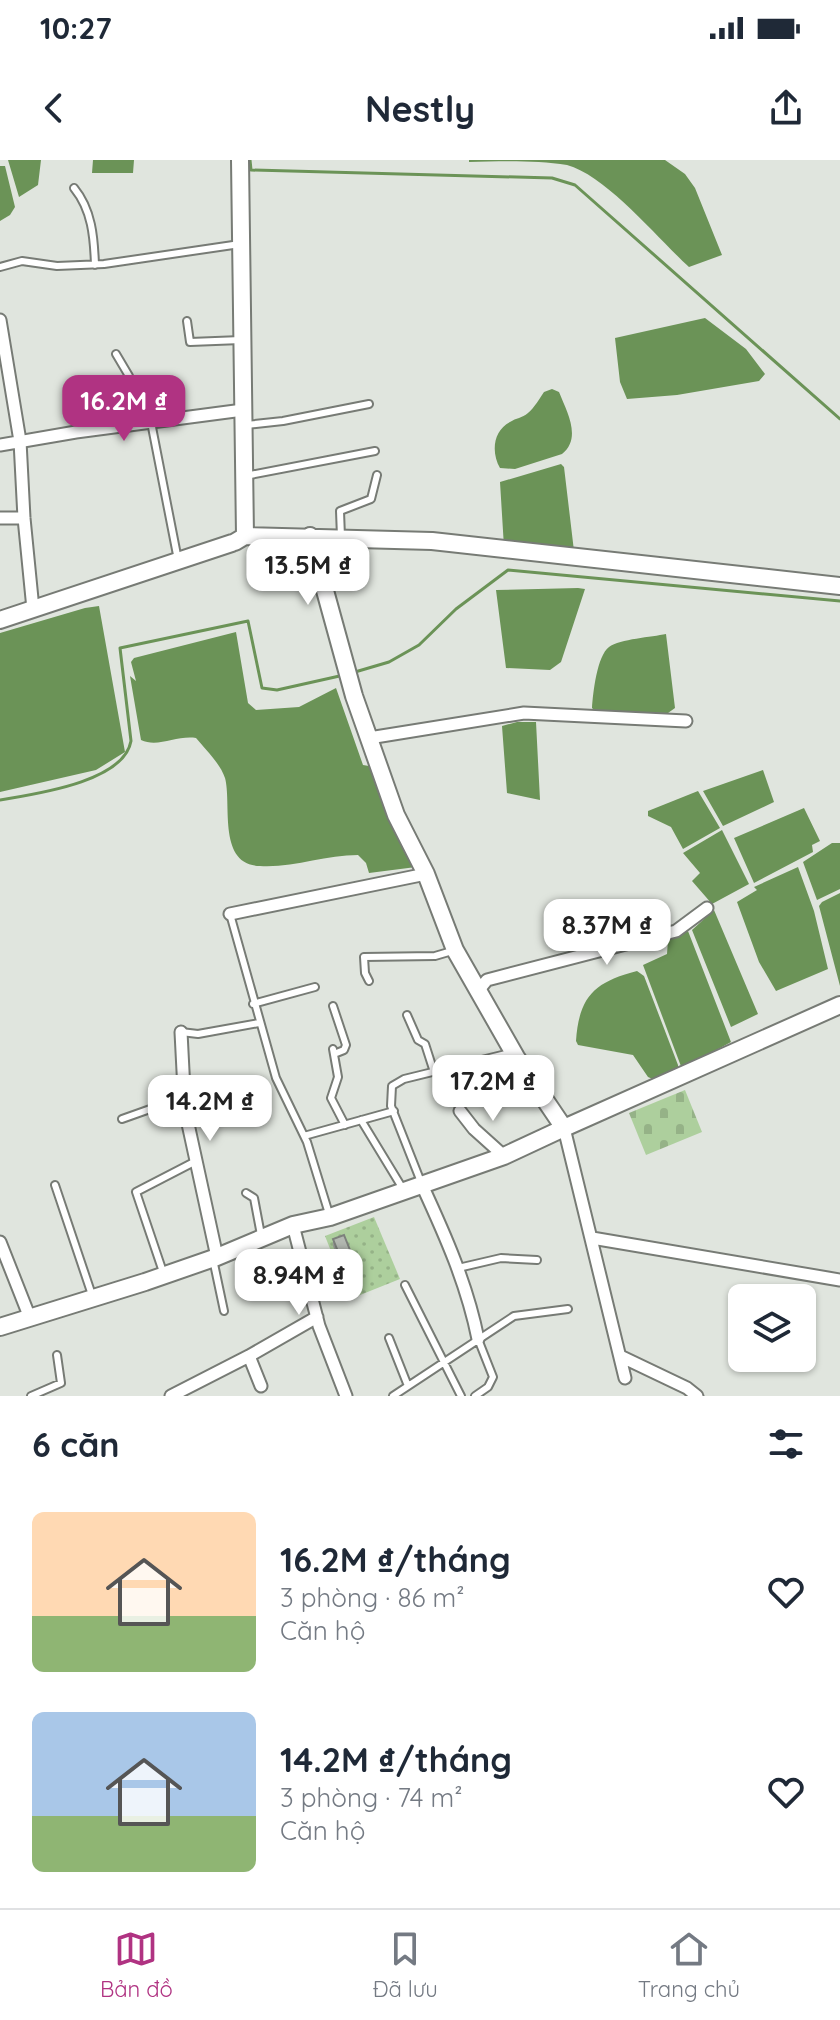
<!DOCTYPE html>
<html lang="vi">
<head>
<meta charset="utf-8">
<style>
	body { margin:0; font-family:Quicksand,sans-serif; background:#f2f2f3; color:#1f2937; height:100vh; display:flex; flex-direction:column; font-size:30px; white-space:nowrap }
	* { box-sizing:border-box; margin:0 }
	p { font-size:26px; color:#747a83 }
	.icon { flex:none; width:44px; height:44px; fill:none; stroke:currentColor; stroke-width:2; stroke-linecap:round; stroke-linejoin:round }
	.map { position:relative; height:1236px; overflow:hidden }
	.details { display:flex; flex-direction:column; background:#fff; flex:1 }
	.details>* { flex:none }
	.fabs { position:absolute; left:728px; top:1124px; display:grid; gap:16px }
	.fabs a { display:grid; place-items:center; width:88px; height:88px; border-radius:12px; background:#fff; box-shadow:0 2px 6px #0004; font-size:40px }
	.price { position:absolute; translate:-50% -68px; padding:0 18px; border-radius:16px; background:#fff; color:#222; font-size:26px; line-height:52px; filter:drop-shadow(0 2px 4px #0008) }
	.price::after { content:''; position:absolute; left:50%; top:48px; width:24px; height:18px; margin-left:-12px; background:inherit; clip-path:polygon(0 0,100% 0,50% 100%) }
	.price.selected { background:#b03382; color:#fff }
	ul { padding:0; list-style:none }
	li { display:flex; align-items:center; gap:24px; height:200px; padding:0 32px }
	li span { display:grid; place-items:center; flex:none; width:224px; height:160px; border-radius:12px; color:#555 }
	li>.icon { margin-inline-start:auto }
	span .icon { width:96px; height:96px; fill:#fffc; stroke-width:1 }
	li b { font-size:34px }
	h2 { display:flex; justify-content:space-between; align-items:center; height:96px; padding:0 32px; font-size:34px }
	.status { display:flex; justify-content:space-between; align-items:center; height:56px; padding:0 40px; background:#fff; direction:ltr }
	.status svg { height:22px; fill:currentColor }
	header { display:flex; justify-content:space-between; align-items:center; height:104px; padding:0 32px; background:#fff; font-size:36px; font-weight:800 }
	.tabs { display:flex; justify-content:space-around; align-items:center; height:112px; border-top:2px solid #e0e1e3; background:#fff; font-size:22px; color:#747a83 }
	.tabs a { display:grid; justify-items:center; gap:4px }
	.tabs .selected { color:#b03382 }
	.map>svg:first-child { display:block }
	.grass { fill:url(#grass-dots) }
	.cemetery { fill:url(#cemetery-stones) }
	.water { fill:#6b9357 }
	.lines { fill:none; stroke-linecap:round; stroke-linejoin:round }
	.stream { stroke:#6b9357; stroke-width:3 }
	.lane-casing { stroke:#777b75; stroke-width:10 }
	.street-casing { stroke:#777b75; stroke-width:15 }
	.secondary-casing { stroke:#777b75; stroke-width:20 }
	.lane { stroke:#fff; stroke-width:6 }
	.street { stroke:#fff; stroke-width:11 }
	.secondary { stroke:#fff; stroke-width:16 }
	.wall { fill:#9a9e98 }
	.shaded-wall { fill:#7d817c }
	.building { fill:#b3b8b1; stroke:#7d817c; stroke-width:2 }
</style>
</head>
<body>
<div class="status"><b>10:27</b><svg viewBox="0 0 49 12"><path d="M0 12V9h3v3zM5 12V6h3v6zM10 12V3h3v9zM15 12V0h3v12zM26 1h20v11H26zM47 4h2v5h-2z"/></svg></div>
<header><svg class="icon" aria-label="back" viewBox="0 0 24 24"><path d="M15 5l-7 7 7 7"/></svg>Nestly<svg class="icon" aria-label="share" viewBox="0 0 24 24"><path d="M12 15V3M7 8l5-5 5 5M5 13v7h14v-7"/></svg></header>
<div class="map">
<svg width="840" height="1236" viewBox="0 0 840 1236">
	<defs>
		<pattern id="grass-dots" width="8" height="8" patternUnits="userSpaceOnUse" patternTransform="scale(2)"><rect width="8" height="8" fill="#adcf9d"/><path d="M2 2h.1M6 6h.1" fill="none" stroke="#95b287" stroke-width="1.8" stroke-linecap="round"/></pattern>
		<pattern id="cemetery-stones" width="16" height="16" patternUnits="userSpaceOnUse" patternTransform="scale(2)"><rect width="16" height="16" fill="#adcf9d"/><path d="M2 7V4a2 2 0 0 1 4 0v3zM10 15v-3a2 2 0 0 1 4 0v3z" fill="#95b287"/></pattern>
	</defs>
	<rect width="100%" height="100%" fill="#e0e5de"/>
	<path class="grass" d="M 374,1057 L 400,1119 L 350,1139 L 325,1076 Z"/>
	<path class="cemetery" d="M 685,930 L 702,972 L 646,995 L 629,953 Z"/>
	<path class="water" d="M 8,0 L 41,0 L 38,25 L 19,37 Z
		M 93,0 L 134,0 L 133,13 L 92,13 Z
		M 469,0 L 665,0 L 685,14 L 695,28 L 722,95 L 689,107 C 658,79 607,16 567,5 C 537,0 500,1 469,2 Z
		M 0,6 L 5,6 L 15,47 L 10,55 L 0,61 Z
		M 705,158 L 746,189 L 765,214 L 759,221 L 677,235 L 627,239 L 620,222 L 615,178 Z
		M 552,229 L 559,232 C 567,252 582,278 562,294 L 515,309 L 500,308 C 491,292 493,271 510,262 C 516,258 522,258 528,253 C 535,247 539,239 544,232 Z
		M 561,304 L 564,307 L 574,391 L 504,387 L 500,322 Z
		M 578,428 L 585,429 L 561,502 L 550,510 L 506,508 L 496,430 Z
		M 99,446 L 125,592 L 96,610 L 0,632 L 0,473 L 85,448 Z
		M 236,472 L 248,543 L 256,550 L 299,547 L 336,528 L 363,605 L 369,606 L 374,611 L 416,707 L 369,713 L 366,703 L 358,695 C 325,695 293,708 260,706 C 217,705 232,643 225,618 C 220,603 205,589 196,578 C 177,575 158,588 141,580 L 130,516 L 136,521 L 131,502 L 134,498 Z
		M 666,474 L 675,548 L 668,553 L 596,552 L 592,548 C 593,533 597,496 609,487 C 620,479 652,477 666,474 Z
		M 517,562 L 536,562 L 540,640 L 507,633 L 502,566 Z
		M 763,610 L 774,642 L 723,666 L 703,631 Z
		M 698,631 L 720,668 L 683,689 L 671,667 L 648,656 L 648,651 Z
		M 804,648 L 820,681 L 812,685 L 813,692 L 754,723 L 734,678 Z
		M 722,670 L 749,724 L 712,744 L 692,721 L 700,713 L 683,693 Z
		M 832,683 L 840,683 L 840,729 L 817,740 L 803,702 Z
		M 798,707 L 814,751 L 828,809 L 776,831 L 759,802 L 737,742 L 757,730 L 754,727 Z
		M 840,733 L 840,826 L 819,746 L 822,742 Z
		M 714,750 L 758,854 L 731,867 L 692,770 Z
		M 688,771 L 731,882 L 682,909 L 643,805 L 667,794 L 668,780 Z
		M 637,811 L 644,816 L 678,905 L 678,912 L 657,921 L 648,917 L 633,895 L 578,885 L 576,881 C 579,837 594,822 637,811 Z"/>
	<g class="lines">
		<path class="stream" d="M 250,0 L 251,10 L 552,18 L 575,25 L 840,259
			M 355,512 L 389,502 L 419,485 L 456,449 L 508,410 L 840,441
			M 0,640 C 35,634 124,622 131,581 L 120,488 L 248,461 L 262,528 L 277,530 L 344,515"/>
		<defs>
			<path id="lane" d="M 74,28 C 92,50 94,77 95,105
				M 0,107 L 22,101 L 57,106 L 104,104 L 240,84
				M 187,161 L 190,182 L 241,180
				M 116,194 L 129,216 L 145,263
				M 151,262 L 178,400
				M 246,265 L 283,261 L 369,244
				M 245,316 L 375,291
				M 341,377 L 340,351 L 371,339 L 377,315
				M 230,754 L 276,918 L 307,982 L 330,1057
				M 369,821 L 365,813 L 364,797 L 435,796 L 452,791
				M 253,844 L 315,827
				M 333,846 L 346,885 L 344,890 L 334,894
				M 407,855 L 418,880 L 425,884 L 434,912
				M 181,872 L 198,874 L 259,863
				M 333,889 L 338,917 L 331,938 L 345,965
				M 122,959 L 184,937
				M 361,960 L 403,1029
				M 304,976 L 394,951
				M 421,1022 L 391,946 L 392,926 L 404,919 L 510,893
				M 55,1025 L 92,1135
				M 246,1033 L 254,1038 L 261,1075
				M 213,1099 L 224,1151
				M 458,1108 L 501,1098 L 537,1100
				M 163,1112 L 136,1032 L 196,1001
				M 405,1125 L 461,1236
				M 389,1178 L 408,1226
				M 31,1236 L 61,1223 L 57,1195
				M 393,1236 L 514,1156 L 568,1149
				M 475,1236 L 488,1227 L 493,1217 L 478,1179"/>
			<path id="street" d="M 0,160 L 20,281 L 24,358 L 33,449
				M 0,285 L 76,272 L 243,250
				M 0,358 L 24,358
				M 369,578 L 524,553 L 686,561
				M 230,754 L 426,714
				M 478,831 L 487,820 L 676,771 L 707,748
				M 181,872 L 185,950 L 217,1097
				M 460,951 L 474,969 L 504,996
				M 564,968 L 625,1218
				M 422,1025 C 445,1075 467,1124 478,1179
				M 293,1065 L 319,1166 L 346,1236
				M 592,1078 L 840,1120
				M 0,1082 L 30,1158
				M 249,1196 L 261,1226
				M 620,1196 L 687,1228 L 697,1236
				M 171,1236 L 249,1196 L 317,1157"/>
			<path id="secondary" d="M 240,0 L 245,376
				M 235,382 L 245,376 L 432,381 L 840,426
				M 0,460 L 232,383
				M 564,968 L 840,845
				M 0,1167 L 145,1122 L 217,1097 L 293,1065 L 330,1057 L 504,996 L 564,968 L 516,897 L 455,790 L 426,714 L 396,655 L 354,536 L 310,376"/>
		</defs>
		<use href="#lane" class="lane-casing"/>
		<use href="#street" class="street-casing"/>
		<use href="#secondary" class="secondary-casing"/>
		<use href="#lane" class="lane"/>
		<use href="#street" class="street"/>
		<use href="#secondary" class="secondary"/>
	</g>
	<path class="wall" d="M 333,1079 L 352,1101 L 341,1105 L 333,1086 Z"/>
	<path class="shaded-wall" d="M 352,1095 L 352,1101 L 341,1105 L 341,1099 Z"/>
	<path class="building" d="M 344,1075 L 352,1095 L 341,1099 L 333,1079 Z"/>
</svg>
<div class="fabs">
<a><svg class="icon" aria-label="layers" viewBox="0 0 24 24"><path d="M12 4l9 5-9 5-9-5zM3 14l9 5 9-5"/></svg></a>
</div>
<b class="price selected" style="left:124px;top:283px">16.2M ₫</b>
<b class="price" style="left:308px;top:447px">13.5M ₫</b>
<b class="price" style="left:607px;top:807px">8.37M ₫</b>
<b class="price" style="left:493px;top:963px">17.2M ₫</b>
<b class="price" style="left:210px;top:983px">14.2M ₫</b>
<b class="price" style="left:299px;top:1157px">8.94M ₫</b>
</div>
<section class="details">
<h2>6 căn<svg class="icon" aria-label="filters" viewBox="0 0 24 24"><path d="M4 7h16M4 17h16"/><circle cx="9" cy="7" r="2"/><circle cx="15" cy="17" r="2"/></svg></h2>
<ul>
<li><span style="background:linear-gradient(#ffd9b3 65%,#8fb573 0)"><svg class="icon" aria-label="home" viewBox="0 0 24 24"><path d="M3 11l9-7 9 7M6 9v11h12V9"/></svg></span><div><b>16.2M ₫/tháng</b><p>3 phòng · 86 m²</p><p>Căn hộ</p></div><svg class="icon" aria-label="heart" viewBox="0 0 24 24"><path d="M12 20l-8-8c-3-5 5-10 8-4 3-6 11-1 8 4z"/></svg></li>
<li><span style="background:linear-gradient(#a9c7e8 65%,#8fb573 0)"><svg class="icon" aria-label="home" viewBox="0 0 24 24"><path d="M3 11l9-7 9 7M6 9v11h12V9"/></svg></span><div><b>14.2M ₫/tháng</b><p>3 phòng · 74 m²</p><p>Căn hộ</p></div><svg class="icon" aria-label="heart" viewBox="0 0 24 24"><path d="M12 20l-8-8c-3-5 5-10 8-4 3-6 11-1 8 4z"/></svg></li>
</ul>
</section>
<nav class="tabs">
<a class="selected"><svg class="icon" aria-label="map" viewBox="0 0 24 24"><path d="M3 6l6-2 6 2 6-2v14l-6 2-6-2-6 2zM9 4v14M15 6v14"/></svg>Bản đồ</a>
<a><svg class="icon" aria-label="saved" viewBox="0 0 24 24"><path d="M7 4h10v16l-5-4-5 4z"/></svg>Đã lưu</a>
<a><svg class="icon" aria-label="home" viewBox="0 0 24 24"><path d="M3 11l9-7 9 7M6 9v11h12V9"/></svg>Trang chủ</a>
</nav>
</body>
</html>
